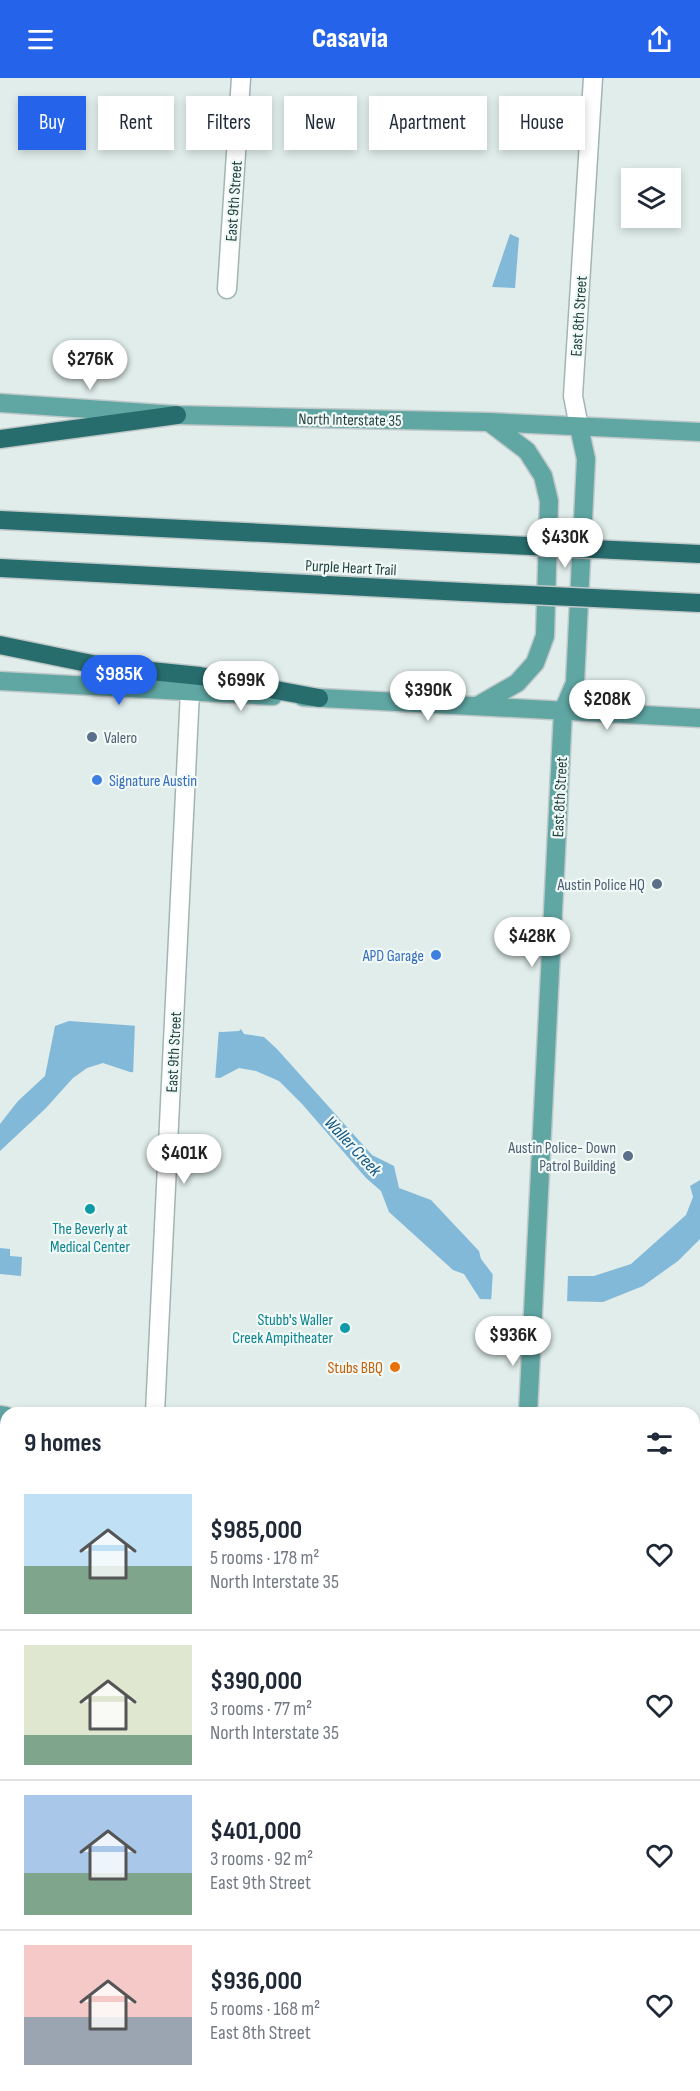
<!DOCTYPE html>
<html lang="en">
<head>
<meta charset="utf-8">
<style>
	body { margin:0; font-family:"Sofia Sans Condensed",sans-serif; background:#f6f6f7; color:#1f2937; height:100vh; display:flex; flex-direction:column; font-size:22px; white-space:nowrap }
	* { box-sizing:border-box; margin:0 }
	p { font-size:20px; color:#747a83 }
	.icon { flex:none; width:33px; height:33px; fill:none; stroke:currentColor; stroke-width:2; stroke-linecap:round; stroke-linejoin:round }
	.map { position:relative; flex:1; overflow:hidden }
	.drawer { position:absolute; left:0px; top:1329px; width:700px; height:684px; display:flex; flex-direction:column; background:#fff; border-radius:18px 18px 0 0; box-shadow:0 3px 9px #0003 }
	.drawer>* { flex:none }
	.guide { position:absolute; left:18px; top:18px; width:664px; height:54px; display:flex; gap:12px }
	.buttons { position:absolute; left:621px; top:90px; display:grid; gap:12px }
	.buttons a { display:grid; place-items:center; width:60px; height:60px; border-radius:0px; background:#fff; box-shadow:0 3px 9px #0003; font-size:30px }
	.price { position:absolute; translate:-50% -51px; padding:0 14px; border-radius:21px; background:#fff; color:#222; font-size:20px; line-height:39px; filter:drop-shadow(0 2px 3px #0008) }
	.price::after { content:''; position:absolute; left:50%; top:36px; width:18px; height:14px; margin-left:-9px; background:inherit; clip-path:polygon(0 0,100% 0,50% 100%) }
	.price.on { background:#2563eb; color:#fff }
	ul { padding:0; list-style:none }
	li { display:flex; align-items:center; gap:18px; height:150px; padding:0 24px }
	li+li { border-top:2px solid #e0e1e3 }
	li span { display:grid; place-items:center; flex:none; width:168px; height:120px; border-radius:0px; color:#555 }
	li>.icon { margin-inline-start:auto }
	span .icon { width:72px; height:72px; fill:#fffc; stroke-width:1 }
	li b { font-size:26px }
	h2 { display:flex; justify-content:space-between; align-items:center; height:72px; padding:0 24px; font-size:26px }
	.tag { padding:0 21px; border-radius:0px; background:#fff; box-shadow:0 3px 9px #0003; font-size:21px; line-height:54px }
	.tag.on { background:#2563eb; color:#fff }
	header { display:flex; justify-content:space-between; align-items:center; height:78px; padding:0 24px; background:#2563eb; color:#fff; font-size:27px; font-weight:800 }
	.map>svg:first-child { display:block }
	.water { fill:#82b8d8 }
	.pier { fill:#e0edea }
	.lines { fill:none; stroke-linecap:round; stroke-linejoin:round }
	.minor-casing { stroke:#a2b5b3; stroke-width:21 }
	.major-casing { stroke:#c0c9c9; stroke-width:21 }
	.highway-casing { stroke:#c0c9c9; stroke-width:21 }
	.minor { stroke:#fff; stroke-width:18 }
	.major { stroke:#60a7a4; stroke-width:18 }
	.highway { stroke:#286d6e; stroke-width:18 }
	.highway-bridge-casing { stroke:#c0c9c9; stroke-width:21; stroke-linecap:butt }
	.highway-bridge { stroke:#286d6e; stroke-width:18 }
	.service-dot { fill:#5c6f8a; stroke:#f1f9f7; stroke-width:2 }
	.shop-dot { fill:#3f7fe0; stroke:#f1f9f7; stroke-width:2 }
	.culture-dot { fill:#0f9aa8; stroke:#f1f9f7; stroke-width:2 }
	.food-dot { fill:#e8710a; stroke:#f1f9f7; stroke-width:2 }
	.labels { text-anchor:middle; stroke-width:4.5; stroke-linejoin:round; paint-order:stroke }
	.street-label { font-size:16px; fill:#1f3f3d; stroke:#f1f9f7 }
	.service-label { font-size:16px; fill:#4e5e75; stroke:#f1f9f7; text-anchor:end }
	.shop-label { font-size:16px; fill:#366cbe; stroke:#f1f9f7; text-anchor:start }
	.culture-label { font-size:16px; fill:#0d838f; stroke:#f1f9f7 }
	.food-label { font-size:16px; fill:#c56008; stroke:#f1f9f7; text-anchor:end }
	.water-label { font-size:18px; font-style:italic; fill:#135681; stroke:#f1f9f7 }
</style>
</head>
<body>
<header><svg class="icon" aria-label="menu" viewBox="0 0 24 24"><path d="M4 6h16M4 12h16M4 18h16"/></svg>Casavia<svg class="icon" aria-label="share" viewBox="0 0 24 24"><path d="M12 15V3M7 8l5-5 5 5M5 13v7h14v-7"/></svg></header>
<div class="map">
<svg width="700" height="2013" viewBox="0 0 700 2013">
	<rect width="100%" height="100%" fill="#e0edea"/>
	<path class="water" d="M 510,156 L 519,160 L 515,210 L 492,209 Z
		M 69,943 L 222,954 L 239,953 L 241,951 L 244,956 L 264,959 L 277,971 L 372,1077 L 394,1088 L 399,1110 L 431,1122 L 479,1173 L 481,1181 L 494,1198 L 594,1198 L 631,1186 L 686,1137 L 693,1119 L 690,1108 L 700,1102 L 700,1161 L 678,1183 L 643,1208 L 603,1224 L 480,1221 L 464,1196 L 453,1192 L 389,1134 L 381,1113 L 366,1100 L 303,1027 L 279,1003 L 256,993 L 239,990 L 220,1000 L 130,994 L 103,985 L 87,990 L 73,1000 L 45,1031 L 0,1073 L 0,1046 L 18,1023 L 45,998 L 55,948 Z
		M 0,1170 L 10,1171 L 10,1178 L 22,1179 L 21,1198 L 0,1196 Z"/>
	<path class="pier" d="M 135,944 L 219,950 L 215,1003 L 133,998 Z
		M 493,1192 L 496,1195 L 568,1195 L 567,1226 L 491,1225 Z"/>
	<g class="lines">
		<defs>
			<path id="minor" d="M 227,211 L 241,0
				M 579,349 L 573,318 L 593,0
				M 155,1335 L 190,613
				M 0,1705 L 6,1705
				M 694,1741 L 700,1742
				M 121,2013 L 122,2007"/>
			<path id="major" d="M 0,325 L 177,337 L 489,344 L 700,354
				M 0,603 L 273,618
				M 303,619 L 700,640
				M 477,628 L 517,605 L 535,585 L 545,558 L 549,423 L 543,398 L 527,373 L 489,344
				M 528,1335 L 563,633 L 575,605 L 586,381 L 579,349
				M 0,1337 L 6,1338
				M 694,1374 L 700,1374
				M 495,2013 L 495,2007"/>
			<path id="highway" d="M 0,361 L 177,337
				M 0,442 L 466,465
				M 0,490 L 464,514
				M 0,567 L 102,588 L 200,598 L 319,620"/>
		</defs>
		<use href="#minor" class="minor-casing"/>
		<use href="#major" class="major-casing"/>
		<use href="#highway" class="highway-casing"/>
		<use href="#minor" class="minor"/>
		<use href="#major" class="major"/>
		<use href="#highway" class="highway"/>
		<defs>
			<path id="highway-bridge" d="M 466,465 L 700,476
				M 464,514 L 700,525"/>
		</defs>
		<use href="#highway-bridge" class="highway-bridge-casing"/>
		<use href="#highway-bridge" class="highway-bridge"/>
	</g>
	<g class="service-dot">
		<circle cx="92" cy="659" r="6"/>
		<circle cx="657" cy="806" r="6"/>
		<circle cx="628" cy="1078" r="6"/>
	</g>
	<g class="shop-dot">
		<circle cx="97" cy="702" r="6"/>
		<circle cx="436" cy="877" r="6"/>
	</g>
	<g class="culture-dot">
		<circle cx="90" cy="1131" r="6"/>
		<circle cx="345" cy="1250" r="6"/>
	</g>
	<circle class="food-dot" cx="395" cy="1289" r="6"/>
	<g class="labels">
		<g class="street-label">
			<text transform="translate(233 123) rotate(-86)" y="6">East 9th Street</text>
			<text transform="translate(578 238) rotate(-86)" y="6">East 8th Street</text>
			<text transform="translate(350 341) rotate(1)" y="6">North Interstate 35</text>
			<text transform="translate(351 489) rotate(3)" y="6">Purple Heart Trail</text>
			<text transform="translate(559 719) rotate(-87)" y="6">East 8th Street</text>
			<text transform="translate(173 974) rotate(-87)" y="6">East 9th Street</text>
		</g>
		<g class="service-label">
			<text x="104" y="665" text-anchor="start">Valero</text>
			<text x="645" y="812">Austin Police HQ</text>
			<text x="616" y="1075">Austin Police- Down<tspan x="616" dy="18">Patrol Building</tspan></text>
		</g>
		<g class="shop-label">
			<text x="109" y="708">Signature Austin</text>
			<text x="424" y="883" text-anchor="end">APD Garage</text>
		</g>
		<g class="culture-label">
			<text x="90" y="1156">The Beverly at<tspan x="90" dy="18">Medical Center</tspan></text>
			<text x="333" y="1247" text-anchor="end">Stubb's Waller<tspan x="333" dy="18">Creek Ampitheater</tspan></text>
		</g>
		<g class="food-label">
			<text x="383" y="1295">Stubs BBQ</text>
		</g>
		<g class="water-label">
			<text transform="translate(353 1068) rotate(47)" y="6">Waller Creek</text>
		</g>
	</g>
</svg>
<div class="buttons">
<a><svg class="icon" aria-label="layers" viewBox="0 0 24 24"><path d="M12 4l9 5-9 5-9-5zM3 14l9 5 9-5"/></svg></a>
</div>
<b class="price" style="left:90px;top:313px">$276K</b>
<b class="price" style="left:565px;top:491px">$430K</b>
<b class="price on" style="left:119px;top:628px">$985K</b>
<b class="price" style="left:241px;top:634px">$699K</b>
<b class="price" style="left:428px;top:644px">$390K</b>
<b class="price" style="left:607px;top:653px">$208K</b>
<b class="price" style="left:532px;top:890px">$428K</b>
<b class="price" style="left:184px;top:1107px">$401K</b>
<b class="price" style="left:513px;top:1289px">$936K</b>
<div class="guide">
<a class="tag on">Buy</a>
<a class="tag">Rent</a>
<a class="tag">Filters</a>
<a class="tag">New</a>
<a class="tag">Apartment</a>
<a class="tag">House</a>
</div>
<section class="drawer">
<h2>9 homes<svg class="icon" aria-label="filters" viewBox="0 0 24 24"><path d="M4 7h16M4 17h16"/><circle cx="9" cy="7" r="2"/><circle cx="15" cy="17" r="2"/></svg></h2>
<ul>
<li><span style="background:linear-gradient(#bfe0f5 60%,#7fa58c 0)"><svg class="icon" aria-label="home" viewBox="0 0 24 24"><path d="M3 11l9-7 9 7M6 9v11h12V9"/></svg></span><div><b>$985,000</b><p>5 rooms · 178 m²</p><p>North Interstate 35</p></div><svg class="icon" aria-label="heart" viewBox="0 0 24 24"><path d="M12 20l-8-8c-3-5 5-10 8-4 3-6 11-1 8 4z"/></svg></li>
<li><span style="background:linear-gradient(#dfe7d0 75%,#7fa58c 0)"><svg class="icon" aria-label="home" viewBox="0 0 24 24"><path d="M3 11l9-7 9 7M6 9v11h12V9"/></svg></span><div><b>$390,000</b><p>3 rooms · 77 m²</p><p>North Interstate 35</p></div><svg class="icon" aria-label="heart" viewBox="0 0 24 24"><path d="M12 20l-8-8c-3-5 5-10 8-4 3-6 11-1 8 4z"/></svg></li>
<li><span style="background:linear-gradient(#a9c7e8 65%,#7fa58c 0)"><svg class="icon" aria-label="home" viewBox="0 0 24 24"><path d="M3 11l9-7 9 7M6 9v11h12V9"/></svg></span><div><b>$401,000</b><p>3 rooms · 92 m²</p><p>East 9th Street</p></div><svg class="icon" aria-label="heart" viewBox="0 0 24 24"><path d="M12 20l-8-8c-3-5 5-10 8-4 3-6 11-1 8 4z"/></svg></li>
<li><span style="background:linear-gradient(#f6c9c9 60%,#9aa5b1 0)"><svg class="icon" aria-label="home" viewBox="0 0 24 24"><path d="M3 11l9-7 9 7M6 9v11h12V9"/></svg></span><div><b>$936,000</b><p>5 rooms · 168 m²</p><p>East 8th Street</p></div><svg class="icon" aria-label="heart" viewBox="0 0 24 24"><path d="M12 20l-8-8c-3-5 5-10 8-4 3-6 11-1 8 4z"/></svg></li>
</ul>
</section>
</div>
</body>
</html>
